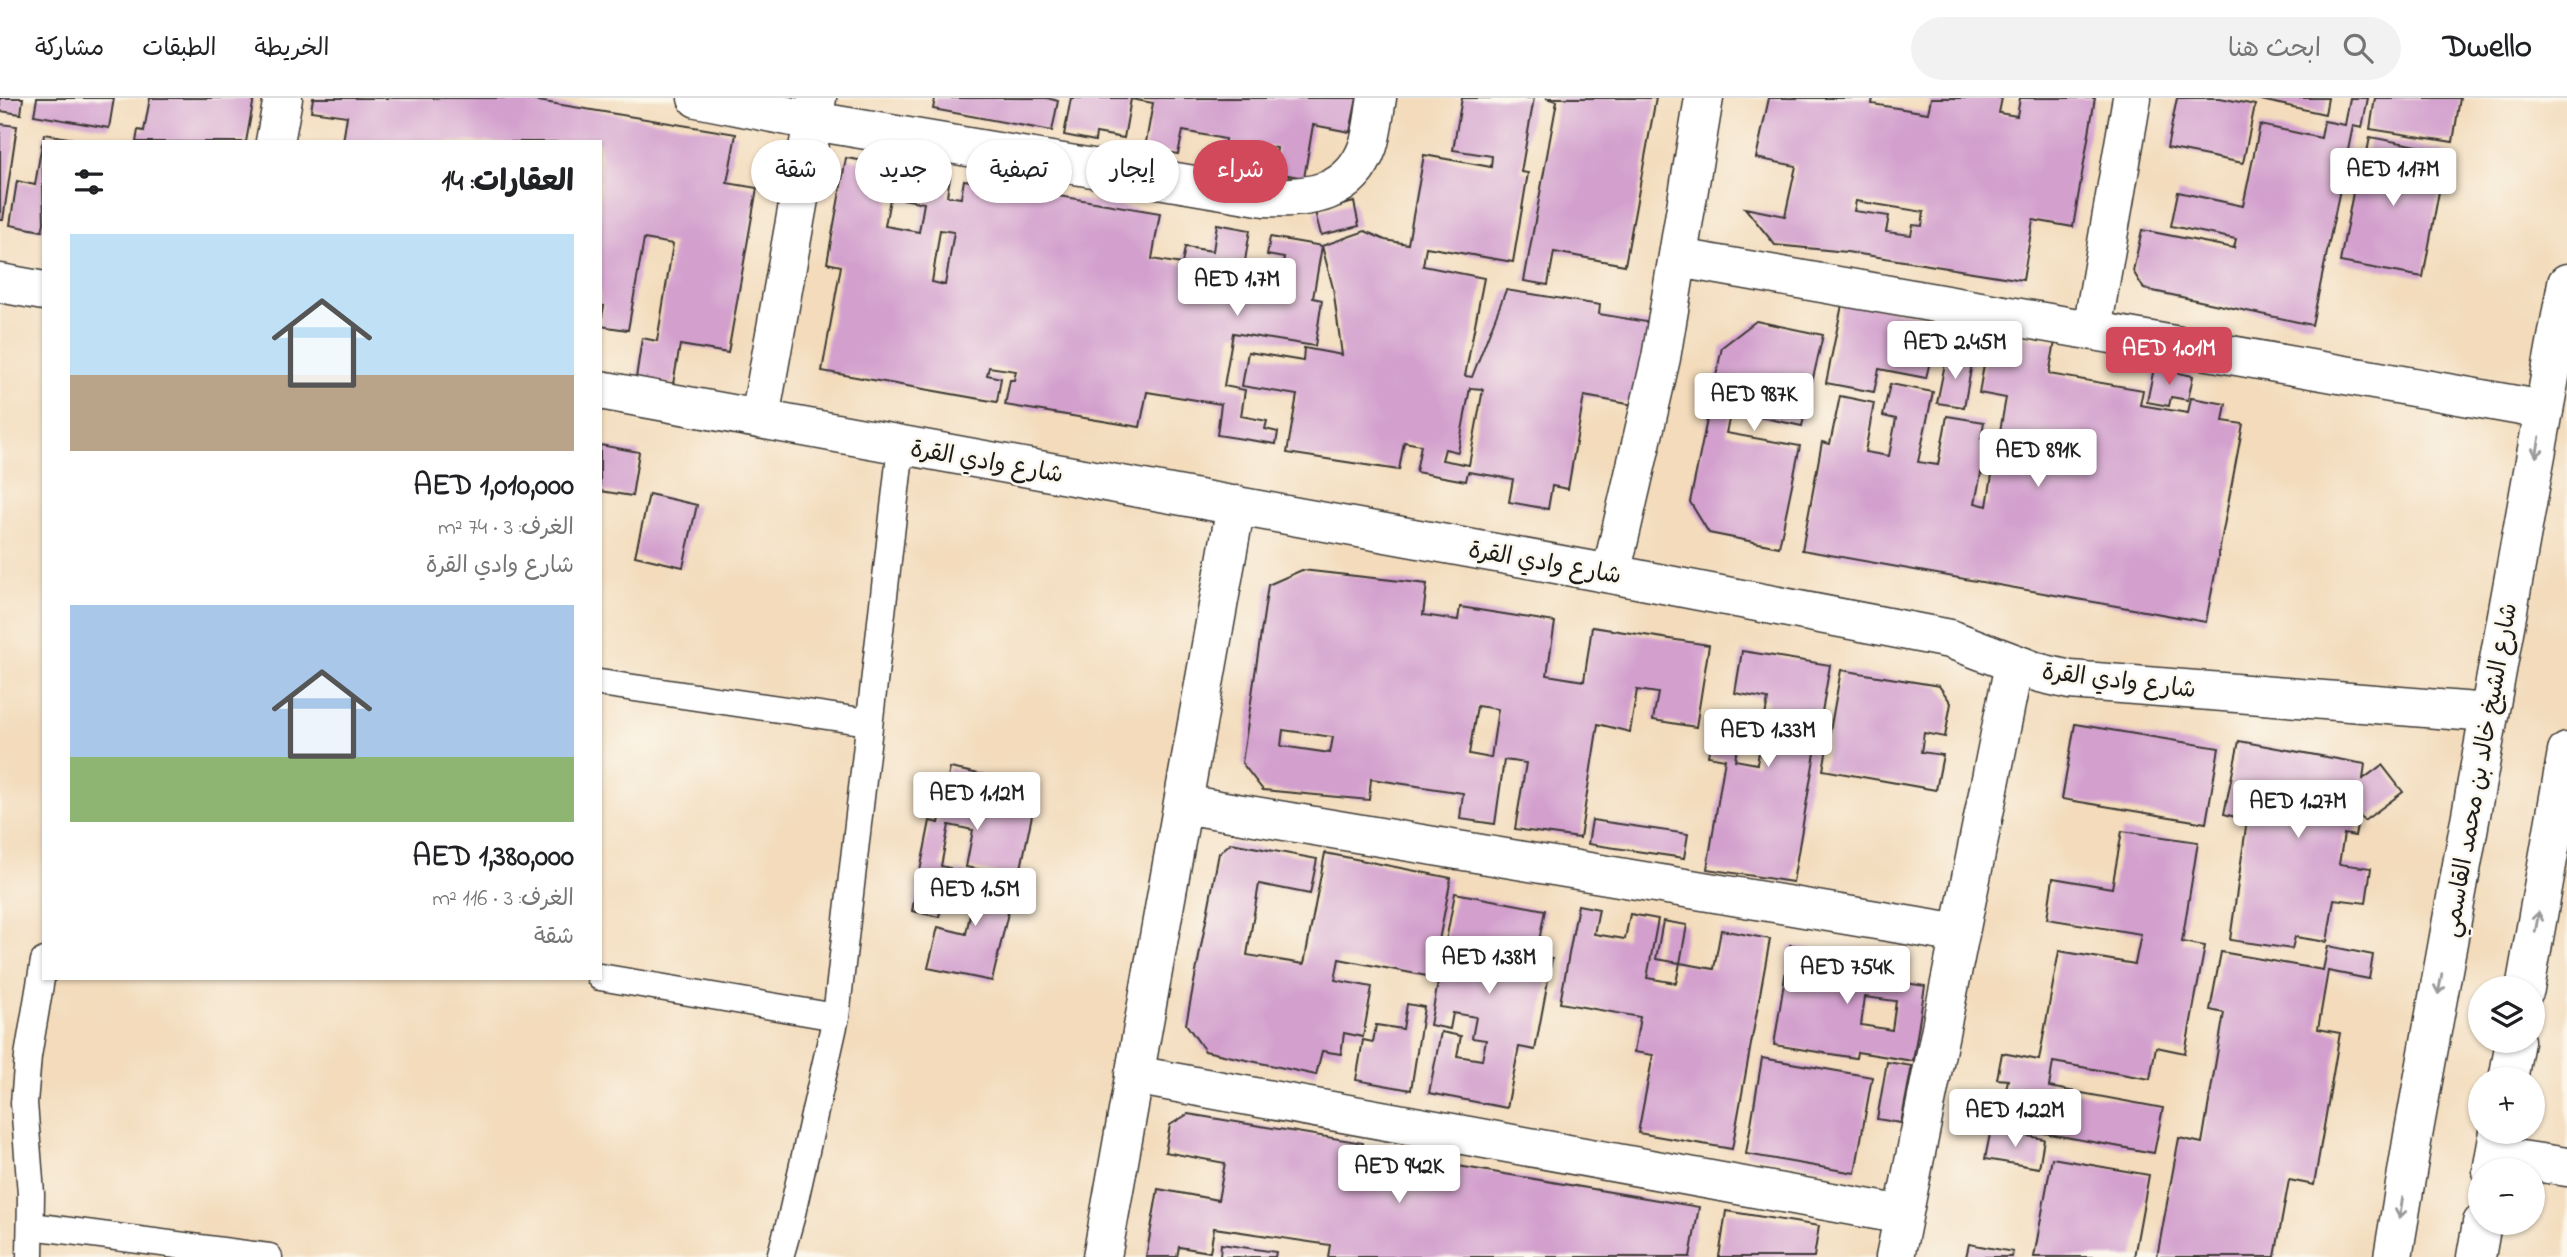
<!DOCTYPE html>
<html lang="ar">
<head>
<meta charset="utf-8">
<style>
	body { margin:0; font-family:"Indie Flower","Playpen Sans Arabic",sans-serif; background:#f2f2f2; color:#202124; direction:rtl; height:100vh; display:flex; flex-direction:column; font-size:26px; white-space:nowrap }
	* { box-sizing:border-box; margin:0 }
	p { font-size:23px; color:#757577 }
	.icon { flex:none; width:38px; height:38px; fill:none; stroke:currentColor; stroke-width:2; stroke-linecap:round; stroke-linejoin:round }
	.map { position:relative; flex:1; overflow:hidden; direction:ltr }
	.panel { position:absolute; left:42px; top:42px; width:560px; height:840px; display:flex; flex-direction:column; background:#fff; border-radius:0px; box-shadow:0 2px 5px #0004; direction:rtl }
	.panel>* { flex:none }
	.guide { position:absolute; left:623px; top:42px; width:665px; height:63px; direction:rtl; display:flex; gap:14px }
	.controls { position:absolute; left:2468px; top:878px; display:grid; gap:14px }
	.controls a { display:grid; place-items:center; width:77px; height:77px; border-radius:50%; background:#fff; box-shadow:0 2px 5px #0004; font-size:35px }
	.price { position:absolute; translate:-50% -60px; padding:0 16px; border-radius:7px; background:#fff; color:#222; font-size:23px; line-height:46px; filter:drop-shadow(0 2px 4px #0008) }
	.price::after { content:''; position:absolute; left:50%; top:42px; width:21px; height:16px; margin-left:-10px; background:inherit; clip-path:polygon(0 0,100% 0,50% 100%) }
	.price.active { background:#d1495b; color:#fff }
	ul { padding:0; list-style:none }
	li { display:grid; align-content:center; gap:14px; height:371px; padding:0 28px }
	li span { display:grid; place-items:center; height:217px; border-radius:0px; color:#555 }
	li>.icon { margin-inline-start:auto }
	span .icon { width:126px; height:126px; fill:#fffc; stroke-width:1 }
	li b { font-size:30px }
	h2 { display:flex; justify-content:space-between; align-items:center; height:84px; padding:0 28px; font-size:30px }
	.pill { padding:0 24px; border-radius:32px; background:#fff; box-shadow:0 2px 5px #0004; font-size:24px; line-height:63px }
	.pill.active { background:#d1495b; color:#fff }
	header { display:flex; align-items:center; gap:42px; box-sizing:border-box; height:98px; padding:0 35px; background:#fff; border-bottom:2px solid #e0e0e0 }
	header strong { font-size:33px }
	nav { display:flex; gap:38px; margin-inline-start:auto; font-size:24px }
	.search { width:490px; height:63px; background:#f2f2f2; display:flex; align-items:center; gap:18px; box-sizing:border-box; padding:0 24px; border-radius:38px; color:#757577; font-size:26px }
	.map>svg:first-child { display:block }
	.building { fill:#d3a0ce; fill-rule:evenodd }
	.lines { fill:none; stroke-linecap:round; stroke-linejoin:round }
	.lane-casing { stroke:#3c3934; stroke-width:29 }
	.street-casing { stroke:#3c3934; stroke-width:41 }
	.secondary-casing { stroke:#3c3934; stroke-width:41 }
	.lane { stroke:#fff; stroke-width:26 }
	.street { stroke:#fff; stroke-width:38 }
	.secondary { stroke:#fff; stroke-width:38 }
	.oneway { stroke:#999 }
	.labels { text-anchor:middle; stroke-width:5; stroke-linejoin:round; paint-order:stroke }
	.street-label { font-size:24px; fill:#1c1c1c; stroke:#fbf7ec }
</style>
</head>
<body>
<header>
<strong>Dwello</strong>
<div class="search"><svg class="icon" aria-label="search" viewBox="0 0 24 24"><circle cx="10" cy="10" r="6"/><path d="M15 15l6 6"/></svg>ابحث هنا</div>
<nav><a>الخريطة</a><a>الطبقات</a><a>مشاركة</a></nav>
</header>
<div class="map">
<svg width="2567" height="1159" viewBox="0 0 2567 1159">
	<rect width="100%" height="100%" fill="#fbf7ec"/>
	<filter id="ink" filterUnits="userSpaceOnUse"><feTurbulence type="fractalNoise" baseFrequency=".0143" numOctaves="2"/><feDisplacementMap in="SourceGraphic" scale="14" xChannelSelector="R" yChannelSelector="G"/><feConvolveMatrix kernelMatrix="1 2 1 2 8 2 1 2 1" color-interpolation-filters="sRGB"/></filter>
	<filter id="wash" filterUnits="userSpaceOnUse"><feTurbulence type="fractalNoise" baseFrequency=".00686" numOctaves="4" result="noise"/><feDisplacementMap in="SourceGraphic" scale="28" xChannelSelector="R" yChannelSelector="G"/><feGaussianBlur stdDeviation="1.57" result="paint"/><feColorMatrix in="noise" values="0 0 0 0 0 0 0 0 0 0 0 0 0 0 0 0 0 1.4 0 .05"/><feComposite in="paint" operator="in"/></filter>
	<g filter="url(#wash)">
		<rect width="100%" height="100%" fill="#f3dbbb"/>
		<g id="blocks">
			<path class="building" d="M 0,0 L 23,0 L 21,16 L 0,13 Z
				M 37,0 L 114,0 L 109,30 L 34,17 Z
				M 150,0 L 254,0 L 246,44 L 136,44 L 138,32 L 144,33 Z
				M 313,0 L 520,0 L 736,36 L 727,85 L 757,90 L 728,255 L 680,247 L 673,286 L 636,280 L 642,240 L 657,243 L 673,146 L 644,141 L 628,232 L 600,228 L 604,208 L 600,207 L 600,44 L 343,44 L 347,18 L 311,13 Z
				M 935,0 L 1047,0 L 1058,3 L 1052,33 L 933,11 Z
				M 1071,0 L 1357,0 L 1350,34 L 1313,27 L 1304,80 L 1273,74 L 1277,50 L 1257,47 L 1254,62 L 1223,56 L 1225,41 L 1183,33 L 1178,56 L 1145,50 L 1153,5 L 1131,1 L 1124,40 L 1096,35 L 1095,43 L 1064,37 Z
				M 1462,0 L 1534,0 L 1521,74 L 1528,75 L 1513,164 L 1426,149 L 1423,168 L 1484,180 L 1465,278 L 1472,279 L 1506,192 L 1600,207 L 1599,216 L 1652,225 L 1639,308 L 1584,298 L 1568,391 L 1552,388 L 1548,411 L 1509,404 L 1513,381 L 1468,374 L 1466,383 L 1416,374 L 1421,347 L 1404,344 L 1399,372 L 1287,355 L 1297,297 L 1242,288 L 1248,254 L 1303,263 L 1304,250 L 1342,257 L 1333,190 L 1322,148 L 1313,200 L 1322,202 L 1315,248 L 1233,235 L 1224,288 L 1245,292 L 1241,318 L 1267,323 L 1265,331 L 1278,334 L 1276,346 L 1217,337 L 1221,306 L 1147,294 L 1140,329 L 1005,307 L 1010,282 L 1014,282 L 1016,273 L 989,269 L 987,277 L 1001,280 L 997,304 L 822,273 L 841,168 L 827,165 L 846,60 L 896,68 L 885,128 L 919,134 L 924,105 L 897,100 L 902,70 L 950,79 L 947,98 L 961,100 L 964,82 L 1160,115 L 1152,161 L 1182,166 L 1185,149 L 1213,153 L 1217,126 L 1250,132 L 1241,188 L 1278,195 L 1284,160 L 1267,157 L 1270,139 L 1322,148 L 1365,133 L 1385,142 L 1408,146 L 1424,57 L 1491,69 L 1492,58 L 1453,52 ZM 940,132 L 954,134 L 945,187 L 932,184 ZM 1470,290 L 1483,291 L 1469,367 L 1442,362 L 1445,351 L 1458,354 Z
				M 1546,0 L 1656,0 L 1625,167 L 1554,154 L 1548,187 L 1524,183 L 1557,3 Z
				M 1769,0 L 1873,0 L 1872,6 L 1928,15 L 1931,0 L 2002,0 L 1999,15 L 2017,18 L 2020,0 L 2095,0 L 2073,129 L 2033,122 L 2023,182 L 1847,154 L 1775,147 L 1745,110 L 1785,118 L 1796,68 L 1756,60 ZM 1856,103 L 1924,114 L 1922,128 L 1913,127 L 1911,137 L 1886,134 L 1889,118 L 1854,113 Z
				M 2177,0 L 2220,0 L 2255,7 L 2243,65 L 2167,50 Z
				M 2252,0 L 2328,0 L 2325,16 Z
				M 2350,0 L 2368,0 L 2362,30 L 2353,28 L 2312,227 L 2144,191 L 2133,173 L 2142,132 L 2234,150 L 2236,141 L 2171,128 L 2178,94 L 2243,108 L 2260,27 L 2321,40 L 2324,23 L 2345,27 Z
				M 2375,0 L 2460,0 L 2453,44 L 2370,31 Z
				M 0,26 L 17,28 L 3,122 L 0,122 Z
				M 44,36 L 81,42 L 81,44 L 43,44 Z
				M 2370,39 L 2444,53 L 2438,82 L 2441,83 L 2423,179 L 2340,164 L 2358,68 L 2364,70 Z
				M 42,45 L 44,125 L 42,133 L 10,127 L 17,83 L 35,87 Z
				M 1354,104 L 1359,128 L 1321,137 L 1315,114 Z
				M 1843,202 L 1948,223 L 1941,256 L 1932,255 L 1926,280 L 1879,271 L 1874,294 L 1826,285 Z
				M 1756,223 L 1823,237 L 1802,328 L 1731,313 L 1726,335 L 1800,348 L 1779,449 L 1709,435 L 1690,404 L 1722,249 Z
				M 1990,233 L 2055,244 L 2049,276 L 2143,292 L 2140,307 L 2188,315 L 2191,300 L 2226,306 L 2223,323 L 2243,326 L 2206,524 L 1802,452 L 1822,344 L 1830,346 L 1840,298 L 1874,305 L 1865,354 L 1889,358 L 1896,321 L 1883,318 L 1890,286 L 1933,294 L 1918,364 L 1938,367 L 1947,318 L 1984,324 L 1981,341 L 1998,344 L 2006,300 L 1979,295 ZM 1981,375 L 1992,377 L 1987,408 L 1975,405 Z
				M 1947,256 L 1973,260 L 1964,309 L 1937,305 Z
				M 2154,270 L 2193,278 L 2188,302 L 2171,299 L 2169,308 L 2147,304 Z
				M 600,347 L 639,354 L 632,398 L 600,393 Z
				M 649,396 L 697,407 L 683,469 L 635,458 Z
				M 1302,472 L 1427,486 L 1423,517 L 1458,522 L 1460,509 L 1555,524 L 1547,577 L 1584,583 L 1592,529 L 1709,547 L 1696,629 L 1653,622 L 1658,595 L 1637,592 L 1630,634 L 1598,626 L 1580,740 L 1515,731 L 1526,665 L 1504,662 L 1495,726 L 1460,721 L 1463,695 L 1371,681 L 1369,702 L 1263,692 L 1242,665 L 1268,487 ZM 1477,608 L 1498,611 L 1491,660 L 1469,656 ZM 1283,632 L 1333,639 L 1330,655 L 1281,648 Z
				M 1742,553 L 1830,567 L 1793,784 L 1707,771 L 1725,661 L 1708,658 L 1715,619 L 1741,623 L 1735,662 L 1757,666 L 1768,601 L 1735,595 Z
				M 1841,572 L 1939,588 L 1951,605 L 1945,639 L 1924,635 L 1921,654 L 1943,657 L 1936,692 L 1823,672 Z
				M 2075,626 L 2219,650 L 2206,725 L 2062,701 Z
				M 2239,643 L 2365,666 L 2363,681 L 2382,667 L 2403,694 L 2364,723 L 2359,717 L 2355,738 L 2344,736 L 2339,766 L 2371,770 L 2366,805 L 2334,801 L 2327,844 L 2295,839 L 2292,851 L 2230,842 L 2247,722 L 2224,716 Z
				M 950,670 L 1038,688 L 1019,780 L 966,769 L 973,732 L 949,727 L 941,768 L 950,770 L 939,819 L 912,813 L 930,723 L 939,725 Z
				M 1592,722 L 1688,736 L 1684,760 L 1588,746 Z
				M 2122,733 L 2198,744 L 2182,844 L 2205,848 L 2185,955 L 2156,949 L 2150,981 L 2053,964 L 2049,989 L 2163,1010 L 2154,1055 L 1999,1027 L 2008,982 L 1997,981 L 2002,955 L 2039,962 L 2059,853 L 2135,866 L 2141,836 L 2047,821 L 2053,780 L 2112,790 Z
				M 1231,745 L 1317,761 L 1310,796 L 1259,786 L 1247,857 L 1304,866 L 1325,755 L 1451,780 L 1432,879 L 1339,861 L 1335,882 L 1372,889 L 1363,939 L 1344,935 L 1341,956 L 1322,953 L 1316,977 L 1205,953 L 1186,926 L 1219,755 Z
				M 956,772 L 1015,785 L 992,883 L 928,870 L 938,829 L 966,836 L 973,802 L 951,797 Z
				M 1455,795 L 1545,812 L 1536,858 L 1552,861 L 1535,952 L 1519,949 L 1507,1010 L 1429,995 L 1441,934 L 1461,938 L 1457,958 L 1482,962 L 1486,942 L 1472,940 L 1476,919 L 1453,915 L 1450,931 L 1430,927 Z
				M 1578,807 L 1599,811 L 1594,836 L 1625,841 L 1630,816 L 1658,821 L 1647,880 L 1676,885 L 1680,865 L 1714,871 L 1721,832 L 1770,841 L 1732,1051 L 1638,1035 L 1653,957 L 1634,954 L 1640,919 L 1560,905 Z
				M 1663,823 L 1687,827 L 1680,865 L 1656,861 Z
				M 1790,847 L 1887,863 L 1900,880 L 1899,884 L 1925,888 L 1913,963 L 1857,954 L 1856,960 L 1774,947 ZM 1865,899 L 1896,903 L 1892,932 L 1861,927 Z
				M 2328,848 L 2373,857 L 2369,881 L 2328,873 L 2318,931 L 2340,935 L 2314,1087 L 2289,1082 L 2275,1159 L 2157,1159 L 2179,1040 L 2202,1045 L 2224,915 L 2210,912 L 2221,854 L 2323,872 Z
				M 1407,906 L 1424,909 L 1411,992 L 1356,982 L 1363,942 L 1373,944 L 1376,927 L 1403,931 Z
				M 1762,960 L 1872,979 L 1855,1075 L 1746,1056 Z
				M 1887,964 L 1912,968 L 1901,1025 L 1877,1021 Z
				M 1188,1016 L 1363,1045 L 1356,1084 L 1405,1092 L 1411,1060 L 1699,1109 L 1690,1159 L 1328,1159 L 1330,1147 L 1214,1130 L 1210,1154 L 1179,1149 L 1177,1159 L 1146,1159 L 1158,1091 L 1218,1102 L 1225,1065 L 1165,1054 L 1170,1027 Z
				M 1991,1031 L 2044,1041 L 2039,1070 L 1985,1061 Z
				M 2052,1060 L 2149,1077 L 2134,1159 L 2034,1159 Z
				M 1726,1113 L 1819,1128 L 1814,1159 L 1719,1159 Z
				M 1221,1146 L 1276,1154 L 1275,1159 L 1220,1159 Z
				M 1969,1146 L 2013,1154 L 2012,1159 L 1966,1159 Z"/>
		</g>
	</g>
	<g filter="url(#ink)">
		<use href="#blocks" fill-opacity="0" stroke="#3c3934" stroke-width="2"/>
		<g class="lines">
			<defs>
				<path id="lane" d="M 600,585 L 868,624
					M 600,879 L 836,919
					M 32,1128 L 269,1159
					M 30,1159 L 31,1096 L 24,1005 L 28,958 L 44,863
					M 780,1159 L 791,1120 L 836,919 L 901,348"/>
				<path id="street" d="M 697,0 L 813,23 L 1265,99 C 1309,101 1351,97 1368,48 C 1373,33 1374,16 1377,0
					M 275,44 L 283,0
					M 1679,160 L 2544,312
					M 0,185 L 44,193
					M 2092,232 L 2132,0
					M 600,292 L 1611,476 L 1950,541 L 2040,575 L 2070,582 L 2489,615
					M 760,320 L 817,0
					M 1611,476 L 1661,260 L 1704,0
					M 1183,706 L 1960,836
					M 1134,977 L 1903,1117
					M 2495,1058 L 2567,1069
					M 1102,1159 L 1236,407
					M 1895,1159 L 2014,566"/>
				<path id="secondary" d="M 2525,891 L 2567,654
					M 2508,982 L 2515,943
					M 2492,1073 L 2499,1034
					M 2393,1159 L 2413,1038 L 2567,185
					M 2476,1159 L 2482,1125"/>
			</defs>
			<use href="#lane" class="lane-casing"/>
			<use href="#street" class="street-casing"/>
			<use href="#secondary" class="secondary-casing"/>
			<use href="#lane" class="lane"/>
			<use href="#street" class="street"/>
			<use href="#secondary" class="secondary"/>
		</g>
		<defs><path id="oneway-shaft" d="M-6 0H5M1.5-3L5.5 0L1.5 3" fill="none" stroke-width="1.6" stroke-linecap="round" stroke-linejoin="round" transform="scale(1.75)"/></defs>
		<g class="oneway">
			<use href="#oneway-shaft" transform="translate(2538 349) rotate(100)"/>
			<use href="#oneway-shaft" transform="translate(2537 824) rotate(-80)"/>
			<use href="#oneway-shaft" transform="translate(2440 886) rotate(100)"/>
			<use href="#oneway-shaft" transform="translate(2401 1110) rotate(99)"/>
		</g>
	</g>
	<g class="labels">
		<g class="street-label">
			<text transform="translate(987 363) rotate(10)" y="8">شارع وادي القرة</text>
			<text transform="translate(1545 464) rotate(10)" y="8">شارع وادي القرة</text>
			<text transform="translate(2119 582) rotate(7)" y="8">شارع وادي القرة</text>
			<text transform="translate(2479 672) rotate(-80)" y="8">شارع الشيخ خالد بن محمد القاسمي</text>
		</g>
	</g>
</svg>
<div class="controls">
<a><svg class="icon" aria-label="layers" viewBox="0 0 24 24"><path d="M12 4l9 5-9 5-9-5zM3 14l9 5 9-5"/></svg></a>
<a>+</a>
<a>−</a>
</div>
<b class="price" style="left:2393px;top:110px">AED 1.17M</b>
<b class="price" style="left:1237px;top:220px">AED 1.7M</b>
<b class="price" style="left:1955px;top:283px">AED 2.45M</b>
<b class="price active" style="left:2169px;top:289px">AED 1.01M</b>
<b class="price" style="left:1754px;top:335px">AED 987K</b>
<b class="price" style="left:2038px;top:391px">AED 891K</b>
<b class="price" style="left:1768px;top:671px">AED 1.33M</b>
<b class="price" style="left:977px;top:734px">AED 1.12M</b>
<b class="price" style="left:2298px;top:742px">AED 1.27M</b>
<b class="price" style="left:975px;top:830px">AED 1.5M</b>
<b class="price" style="left:1489px;top:898px">AED 1.38M</b>
<b class="price" style="left:1847px;top:908px">AED 754K</b>
<b class="price" style="left:2015px;top:1051px">AED 1.22M</b>
<b class="price" style="left:1399px;top:1107px">AED 942K</b>
<div class="guide">
<a class="pill active">شراء</a>
<a class="pill">إيجار</a>
<a class="pill">تصفية</a>
<a class="pill">جديد</a>
<a class="pill">شقة</a>
</div>
<section class="panel">
<h2>العقارات: 14<svg class="icon" aria-label="filters" viewBox="0 0 24 24"><path d="M4 7h16M4 17h16"/><circle cx="9" cy="7" r="2"/><circle cx="15" cy="17" r="2"/></svg></h2>
<ul>
<li><span style="background:linear-gradient(#bfe0f5 65%,#b9a48a 0)"><svg class="icon" aria-label="home" viewBox="0 0 24 24"><path d="M3 11l9-7 9 7M6 9v11h12V9"/></svg></span><div><b>AED 1,010,000</b><p>الغرف: 3 · 74 m²</p><p>شارع وادي القرة</p></div></li>
<li><span style="background:linear-gradient(#a9c7e8 70%,#8fb573 0)"><svg class="icon" aria-label="home" viewBox="0 0 24 24"><path d="M3 11l9-7 9 7M6 9v11h12V9"/></svg></span><div><b>AED 1,380,000</b><p>الغرف: 3 · 116 m²</p><p>شقة</p></div></li>
</ul>
</section>
</div>
</body>
</html>
